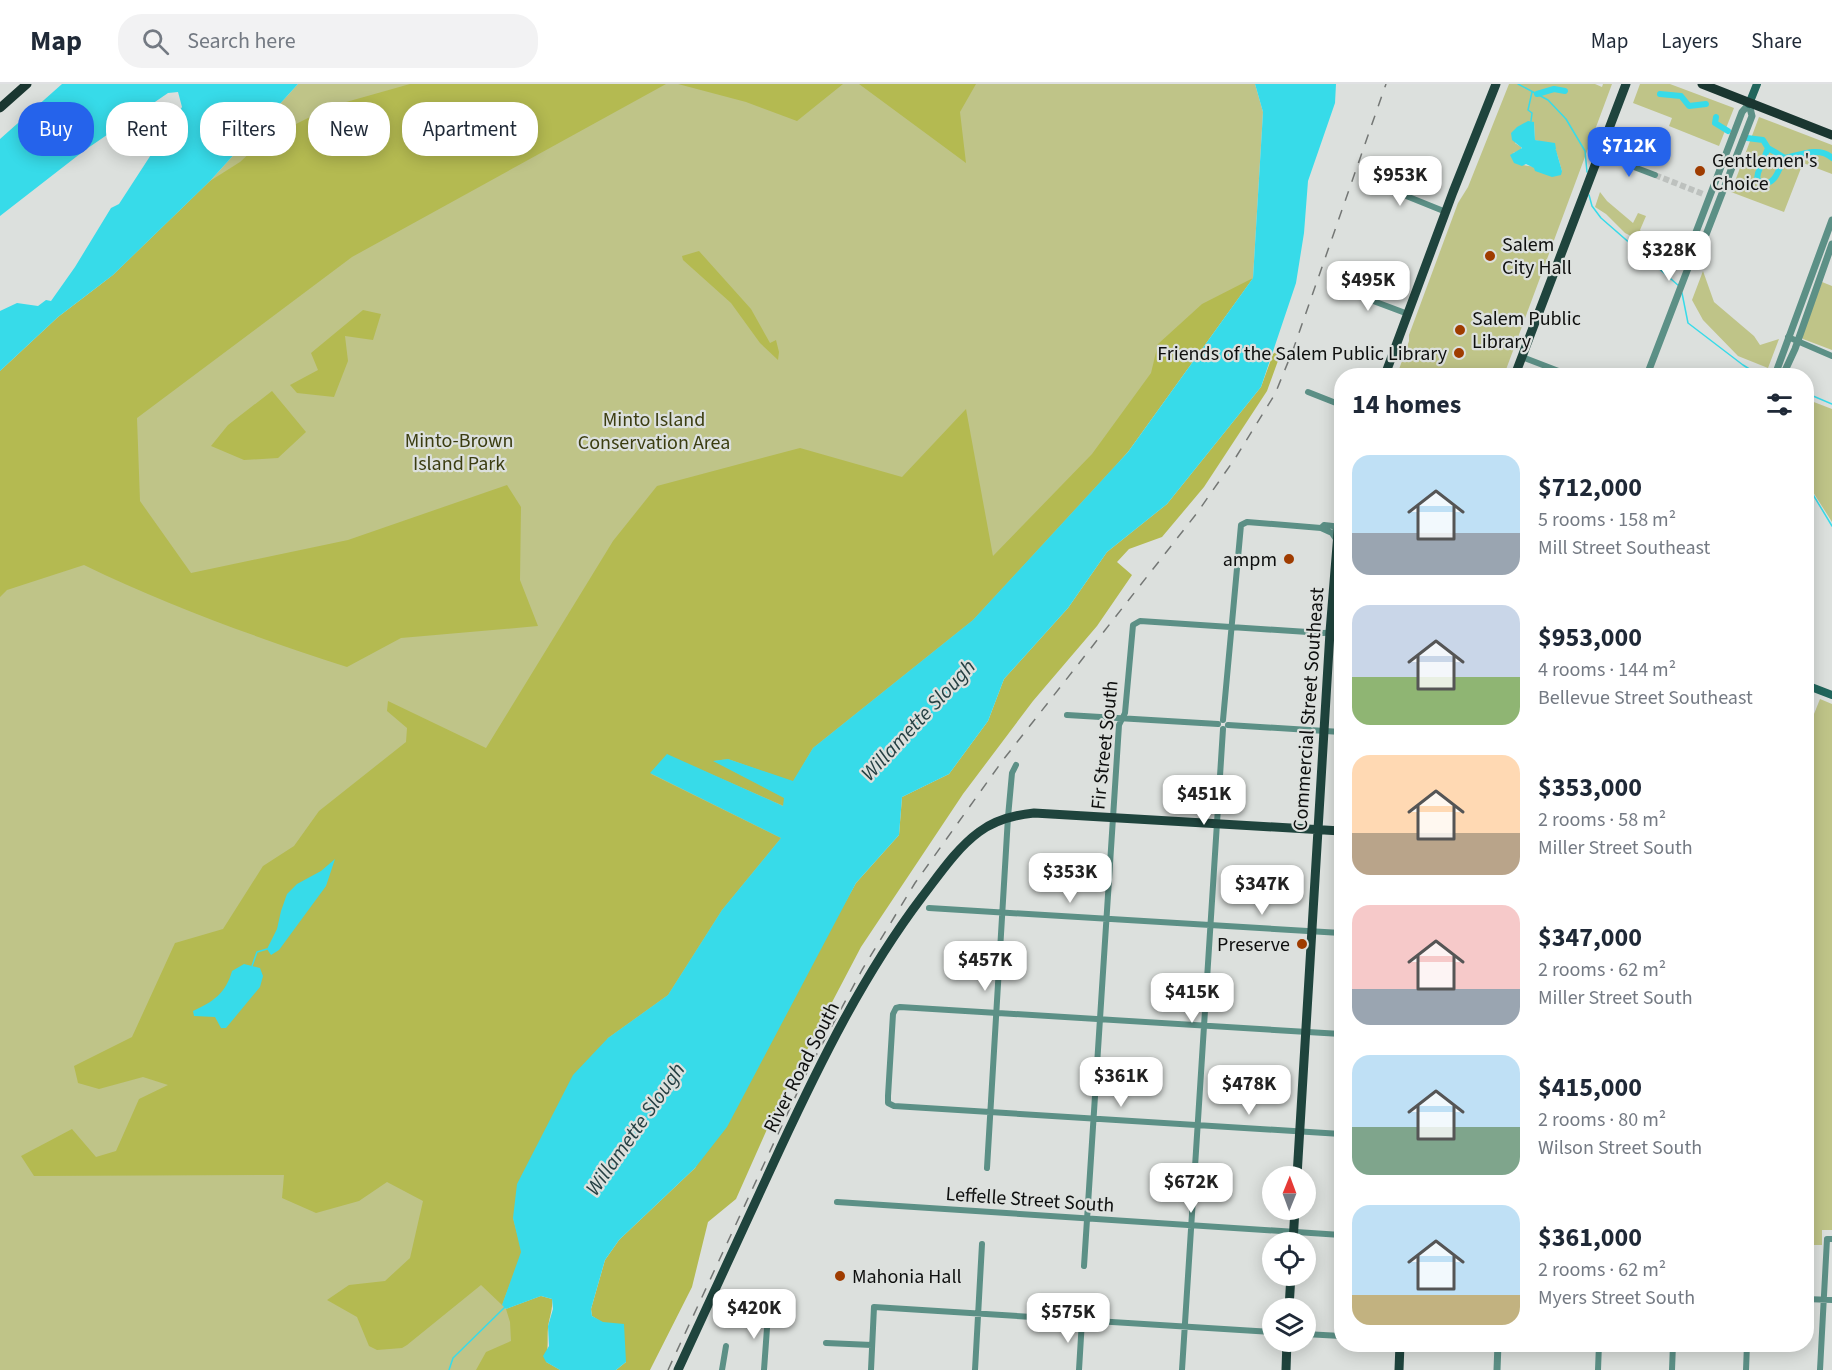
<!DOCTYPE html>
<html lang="en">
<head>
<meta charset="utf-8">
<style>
	body { margin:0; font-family:"Source Sans 3",sans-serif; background:#f2f2f3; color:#1f2937; height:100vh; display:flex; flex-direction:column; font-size:22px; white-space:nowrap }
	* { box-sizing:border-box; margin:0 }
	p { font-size:20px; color:#747a83 }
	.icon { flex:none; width:33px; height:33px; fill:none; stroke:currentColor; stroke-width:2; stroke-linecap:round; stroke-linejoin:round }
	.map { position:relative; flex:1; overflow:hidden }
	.sheet { position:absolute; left:1334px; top:284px; width:480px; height:984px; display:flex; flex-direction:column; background:#fff; border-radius:24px; box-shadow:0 3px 15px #0003 }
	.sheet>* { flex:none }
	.guide { position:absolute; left:18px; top:18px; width:570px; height:54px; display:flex; gap:12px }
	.needle { width:39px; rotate:1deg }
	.buttons { position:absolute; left:1262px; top:1082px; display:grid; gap:12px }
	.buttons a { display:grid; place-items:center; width:54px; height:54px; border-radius:50%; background:#fff; box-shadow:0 3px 15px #0003; font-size:30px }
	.price { position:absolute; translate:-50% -51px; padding:0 14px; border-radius:12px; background:#fff; color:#222; font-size:20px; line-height:39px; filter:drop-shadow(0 2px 3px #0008) }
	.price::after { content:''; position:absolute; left:50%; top:36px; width:18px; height:14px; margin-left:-9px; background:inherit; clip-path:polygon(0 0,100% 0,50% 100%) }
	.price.on { background:#2563eb; color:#fff }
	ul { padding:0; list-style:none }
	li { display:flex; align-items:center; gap:18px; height:150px; padding:0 18px }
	li span { display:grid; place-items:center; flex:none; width:168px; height:120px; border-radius:18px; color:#555 }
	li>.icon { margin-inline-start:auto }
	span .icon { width:72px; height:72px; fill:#fffc; stroke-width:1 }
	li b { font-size:26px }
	h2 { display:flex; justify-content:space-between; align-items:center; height:72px; padding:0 18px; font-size:26px }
	.pill { padding:0 21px; border-radius:24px; background:#fff; box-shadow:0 3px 15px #0003; font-size:21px; line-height:54px }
	.pill.on { background:#2563eb; color:#fff }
	header { display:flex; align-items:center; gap:36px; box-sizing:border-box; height:84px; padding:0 30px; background:#fff; border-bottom:2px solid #e0e1e3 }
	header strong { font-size:28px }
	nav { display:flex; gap:33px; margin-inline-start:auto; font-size:21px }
	.search { width:420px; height:54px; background:#f2f2f3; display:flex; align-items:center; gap:15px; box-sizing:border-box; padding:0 21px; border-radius:24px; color:#747a83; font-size:22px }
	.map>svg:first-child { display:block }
	.green { fill:#bfc488; fill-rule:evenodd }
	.forest { fill:#b4ba51 }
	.water { fill:#37dbe9 }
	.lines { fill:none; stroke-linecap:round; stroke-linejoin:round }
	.stream { stroke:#37dbe9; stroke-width:1.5 }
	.canal { stroke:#37dbe9; stroke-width:6 }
	.minor-tunnel { stroke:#bdc1be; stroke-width:6; stroke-dasharray:6 3; stroke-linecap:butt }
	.minor { stroke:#5c9086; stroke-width:6 }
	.tertiary { stroke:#5c9086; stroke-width:7 }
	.secondary { stroke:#22665c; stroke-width:8 }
	.primary { stroke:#1f443d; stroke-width:9 }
	.trunk { stroke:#1a3630; stroke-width:9 }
	.rail { stroke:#747775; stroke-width:1.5; stroke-dasharray:10 10; stroke-linecap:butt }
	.poi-dot { fill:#9f3c00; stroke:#dce0dd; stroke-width:2 }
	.labels { text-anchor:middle; stroke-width:4.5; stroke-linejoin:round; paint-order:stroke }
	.poi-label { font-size:20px; fill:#0e0f0e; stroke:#dce0dd; text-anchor:start }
	.park-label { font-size:20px; fill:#3b3d11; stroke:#dce0dd }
	.street-label { font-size:20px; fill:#0e0f0e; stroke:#dce0dd }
	.water-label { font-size:21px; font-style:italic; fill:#264043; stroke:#dce0dd }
</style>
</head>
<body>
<header>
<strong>Map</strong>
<div class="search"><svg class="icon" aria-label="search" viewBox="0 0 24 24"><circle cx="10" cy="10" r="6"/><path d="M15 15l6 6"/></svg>Search here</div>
<nav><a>Map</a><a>Layers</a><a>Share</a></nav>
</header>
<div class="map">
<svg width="1832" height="1286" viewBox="0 0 1832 1286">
	<rect width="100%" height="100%" fill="#dce0dd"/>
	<path class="green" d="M 298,0 L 1255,0 L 1263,28 L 1253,194 L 505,1223 L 506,1225 L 541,1212 C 546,1235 550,1254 546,1278 L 560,1286 L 0,1286 L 0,287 L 113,191 L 210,97 Z
		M 1509,0 L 1595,0 L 1602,3 L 1603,0 L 1612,0 L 1504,291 L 1397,291 L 1409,257 L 1409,251 L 1458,119 L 1468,103 ZM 1534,38 L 1535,56 C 1558,62 1556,66 1562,87 L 1523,81 L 1513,69 L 1521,66 L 1521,63 L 1515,59 L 1524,40 Z
		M 1640,0 L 1670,0 L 1734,24 L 1719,62 L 1669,42 L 1672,34 L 1633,19 Z
		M 1759,33 L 1832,61 L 1832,90 L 1803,79 L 1784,128 L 1731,108 Z
		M 1600,108 L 1607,117 L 1633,139 L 1638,129 L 1646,132 L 1640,146 L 1651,162 L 1676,181 L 1672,191 L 1635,154 L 1625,149 L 1606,130 L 1595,123 Z
		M 1703,187 L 1714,218 L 1754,252 L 1760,261 L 1779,255 L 1768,284 L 1738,272 L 1703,236 L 1692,216 Z
		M 1822,198 L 1832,202 L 1832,266 L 1803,255 L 1801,252 Z
		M 1806,315 L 1832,325 L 1832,438 L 1806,397 Z
		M 1820,615 L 1832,620 L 1832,1146 L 1822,1146 L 1822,1161 L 1806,1161 L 1806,650 Z"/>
	<path class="forest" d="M 410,0 L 666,0 L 352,173 L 137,334 L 140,417 L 191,489 L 348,456 L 507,401 L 521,423 L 520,496 L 538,542 L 401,554 L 347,583 C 258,554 168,522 84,481 L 7,506 L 0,513 L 0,287 L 58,233 L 113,191 L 210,97 L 240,78 L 264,56 L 332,22 Z
		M 678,0 L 843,0 L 797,37 L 746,18 Z
		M 859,0 L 976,0 L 960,28 L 966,79 Z
		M 699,167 L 751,225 L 770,259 L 776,256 L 779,268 L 778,276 L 760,259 L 731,219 L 683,176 L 682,172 Z
		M 1253,194 L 1128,368 L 973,536 L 813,664 L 793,698 L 728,675 L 714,677 L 785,714 L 784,722 L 667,671 L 651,690 L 781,754 L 722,826 L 668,911 L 608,954 L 513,1134 L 522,1168 L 502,1221 L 481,1201 L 407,1261 L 402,1264 L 377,1266 L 369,1262 L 357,1233 L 327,1216 L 349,1201 L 385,1197 L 410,1174 L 423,1117 L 387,1098 L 359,1117 L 316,1129 L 282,1114 L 284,1091 L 34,1092 L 21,1072 L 72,1045 L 96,1073 L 116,1067 L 139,1015 L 168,1001 L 143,993 L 99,1005 L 78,999 L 74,982 L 132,953 L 175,859 L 223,845 L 263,782 L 294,762 L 319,727 L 406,658 L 407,644 L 387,627 L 388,617 L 486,664 L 613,457 L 657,402 L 800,364 L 902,393 L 966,325 L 993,472 L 1092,370 L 1151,289 L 1158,260 L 1202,220 Z
		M 363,226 L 381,230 L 373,256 L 345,252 L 348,277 L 334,313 L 297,309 L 290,301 L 318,286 L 311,269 Z
		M 1283,263 L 1267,307 L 1204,403 L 1162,453 L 1129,465 L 1117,478 L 1132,491 L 1097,542 L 1033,617 L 963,710 L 861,863 L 776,1025 L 736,1115 L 708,1138 L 692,1203 L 650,1286 L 616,1286 L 626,1278 L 603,1239 L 592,1232 L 591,1225 L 605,1176 L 619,1156 L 695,1084 L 856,799 L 899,751 L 902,713 L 949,690 L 988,637 L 1004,595 L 1068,524 L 1107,468 L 1167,420 L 1261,303 L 1273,270 Z
		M 272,307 L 306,348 L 278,374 L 244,376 L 211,362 L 228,341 Z
		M 541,1212 L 552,1215 C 553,1226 549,1234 548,1244 C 547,1256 548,1266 546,1278 L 560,1286 L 476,1286 L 486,1268 L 511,1257 L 510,1238 L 506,1225 Z"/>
	<path class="water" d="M 62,0 L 298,0 L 210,97 L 113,191 L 58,233 L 0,287 L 0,227 L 17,219 L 38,222 L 46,216 L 51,217 L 75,183 L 111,124 L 119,120 L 182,23 L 178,8 L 168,9 L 85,66 L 0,132 L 0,55 Z
		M 1255,0 L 1336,0 L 1335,19 L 1308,97 L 1304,149 L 1296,199 L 1261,303 L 1167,420 L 1107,468 L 1068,524 L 1004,595 L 988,637 L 949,690 L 902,713 L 899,751 L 856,799 L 727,1043 L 695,1084 L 619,1156 L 605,1176 L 591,1225 L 592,1232 L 603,1238 L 624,1240 L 626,1278 L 616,1286 L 560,1286 L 546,1278 L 543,1272 L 549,1262 L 548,1242 L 553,1225 L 552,1215 L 541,1212 L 506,1225 L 502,1221 L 521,1168 L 513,1134 L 517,1100 L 573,991 L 608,954 L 668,911 L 722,826 L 781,754 L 650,689 L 667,670 L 783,722 L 784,714 L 713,677 L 728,675 L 793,697 L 813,664 L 973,536 L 1128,368 L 1253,194 L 1263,28 Z
		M 1528,37 L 1534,38 L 1535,56 L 1555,59 L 1556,65 L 1555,66 L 1556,66 L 1562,87 L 1561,91 L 1552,93 L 1535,87 L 1534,84 L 1526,80 L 1522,82 L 1514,79 L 1510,71 L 1522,64 L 1512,56 L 1511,49 L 1517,43 Z
		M 335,775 L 326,802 L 279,866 L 271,871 L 267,865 L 277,845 L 281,827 L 287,810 L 297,800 L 321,787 Z
		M 244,880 L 260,884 L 263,892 L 260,903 L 226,944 L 221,944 L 215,933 L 194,932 L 193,927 C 213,918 226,909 232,887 Z"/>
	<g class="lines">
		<path class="stream" d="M 1518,0 L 1548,16 L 1566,35 L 1585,67 L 1587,88
			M 1531,37 L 1532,29 L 1528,26 L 1532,8
			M 1589,111 L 1592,122 L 1601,134 L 1679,202
			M 1682,209 L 1688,239 L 1743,281 L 1759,291
			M 1806,309 L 1832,320
			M 1806,399 L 1832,442
			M 252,882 L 257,868 L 267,865
			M 449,1286 L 453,1274 L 505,1223"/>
		<path class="canal" d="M 1537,10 L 1554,5 L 1565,7
			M 1660,10 L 1681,12 L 1689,22 L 1706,20
			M 1716,33 L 1715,39 L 1728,47
			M 1747,54 L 1763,56 L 1768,64 L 1758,89 L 1757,95 L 1763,100 C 1777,99 1778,85 1785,74 C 1799,71 1820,62 1832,74
			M 1768,64 L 1785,74"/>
		<path class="minor-tunnel" d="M 1655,91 L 1703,110"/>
		<path class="minor" d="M 1600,70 L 1655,91
			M 1367,93 L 1384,103 L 1446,128
			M 1336,203 L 1408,230
			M 1788,253 L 1832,272
			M 1522,273 L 1569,291
			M 1308,308 L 1341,321
			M 1321,444 L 1332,449 L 1336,455
			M 1067,631 L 1218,640
			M 1223,636 L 1241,441 L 1247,438 L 1321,444 L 1324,441 L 1333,442 L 1337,446
			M 1228,641 L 1341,648
			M 929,824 L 1341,849
			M 1341,950 L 900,923 L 896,924 L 893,930 L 888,1012 L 888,1019 L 894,1022 L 1341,1050
			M 987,1084 L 1008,733 L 1012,689 L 1016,681
			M 837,1118 L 1341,1151
			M 1084,1182 L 1119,641 L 1125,629 L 1133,541 L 1140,537 L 1323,549 L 1341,548
			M 1806,1215 L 1832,1216
			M 1305,1250 L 1341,1252
			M 826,1259 L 872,1261
			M 1463,1260 L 1498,1262
			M 722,1286 L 726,1262
			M 764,1286 L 767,1244 L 771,1231
			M 871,1286 L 874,1223 L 1272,1248
			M 975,1286 L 982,1160
			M 1079,1286 L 1082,1236
			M 1182,1286 L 1223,645
			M 1598,1286 L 1599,1260
			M 1672,1286 L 1673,1260
			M 1746,1286 L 1747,1260
			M 1820,1286 L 1827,1155 L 1832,1155"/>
		<path class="tertiary" d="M 1692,173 L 1702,161 L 1752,32 L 1749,20
			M 1647,291 L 1690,179 L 1693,156 L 1742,28 L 1749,20
			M 1775,291 L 1832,136
			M 1783,291 L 1795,265 L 1832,160
			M 1497,1286 L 1498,1260"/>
		<path class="secondary" d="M 1749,20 L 1757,0
			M 1806,601 L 1832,611"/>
		<path class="primary" d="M 1385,291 L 1453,108 L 1496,0
			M 1515,291 L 1626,0
			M 1297,1092 L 1330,548 L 1341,412
			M 1293,1158 L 1295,1125
			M 1289,1224 L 1291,1191
			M 678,1286 C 711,1213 745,1140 779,1067 C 820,979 863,891 922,813 C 939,791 956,765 979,748 C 995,736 1014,731 1034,729 L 1341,747
			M 1286,1286 L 1287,1257
			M 1399,1286 L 1400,1260"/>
		<path class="trunk" d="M 1702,0 L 1832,51
			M 0,24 L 27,0"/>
		<path class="rail" d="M 668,1286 L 805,992 L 862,886 L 915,799 L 1003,676 L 1197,429 L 1236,373 L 1275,310 L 1293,266 L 1386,0"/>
	</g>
	<g class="poi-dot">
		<circle cx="1700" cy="87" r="6"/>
		<circle cx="1490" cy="172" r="6"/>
		<circle cx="1460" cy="246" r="6"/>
		<circle cx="1459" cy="269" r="6"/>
		<circle cx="1289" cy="475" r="6"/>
		<circle cx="1302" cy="860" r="6"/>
		<circle cx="840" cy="1192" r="6"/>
	</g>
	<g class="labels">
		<g class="poi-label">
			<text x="1712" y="83">Gentlemen's<tspan x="1712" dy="23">Choice</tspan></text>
			<text x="1502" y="167">Salem<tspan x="1502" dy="23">City Hall</tspan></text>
			<text x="1472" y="241">Salem Public<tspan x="1472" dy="23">Library</tspan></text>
			<text x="1447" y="276" text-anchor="end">Friends of the Salem Public Library</text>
			<text x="1277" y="482" text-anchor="end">ampm</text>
			<text x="1290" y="867" text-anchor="end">Preserve</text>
			<text x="852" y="1199">Mahonia Hall</text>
		</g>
		<g class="park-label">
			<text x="654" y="342">Minto Island<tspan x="654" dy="23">Conservation Area</tspan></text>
			<text x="459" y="363">Minto-Brown<tspan x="459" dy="23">Island Park</tspan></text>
		</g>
		<g class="street-label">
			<text transform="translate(1308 625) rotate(-86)" y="7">Commercial Street Southeast</text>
			<text transform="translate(1104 661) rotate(-84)" y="7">Fir Street South</text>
			<text transform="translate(801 983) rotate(-63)" y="7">River Road South</text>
			<text transform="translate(1030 1115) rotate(4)" y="7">Leffelle Street South</text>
		</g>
		<g class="water-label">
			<text transform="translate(918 636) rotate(-47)" y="7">Willamette Slough</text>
			<text transform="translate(635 1045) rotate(-55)" y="7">Willamette Slough</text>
		</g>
	</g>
</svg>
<div class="buttons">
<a><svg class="needle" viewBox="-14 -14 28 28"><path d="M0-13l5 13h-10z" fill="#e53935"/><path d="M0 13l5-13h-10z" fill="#747a83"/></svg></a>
<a><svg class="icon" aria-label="locate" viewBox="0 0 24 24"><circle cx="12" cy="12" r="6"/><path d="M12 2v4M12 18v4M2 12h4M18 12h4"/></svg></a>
<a><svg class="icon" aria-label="layers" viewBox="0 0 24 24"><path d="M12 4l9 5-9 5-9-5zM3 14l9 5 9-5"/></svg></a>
</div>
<b class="price on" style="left:1629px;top:94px">$712K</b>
<b class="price" style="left:1400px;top:123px">$953K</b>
<b class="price" style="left:1669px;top:198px">$328K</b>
<b class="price" style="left:1368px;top:228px">$495K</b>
<b class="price" style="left:1204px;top:742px">$451K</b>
<b class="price" style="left:1070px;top:820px">$353K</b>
<b class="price" style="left:1262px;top:832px">$347K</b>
<b class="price" style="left:985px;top:908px">$457K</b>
<b class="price" style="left:1192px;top:940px">$415K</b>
<b class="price" style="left:1121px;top:1024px">$361K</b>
<b class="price" style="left:1249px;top:1032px">$478K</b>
<b class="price" style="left:1191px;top:1130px">$672K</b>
<b class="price" style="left:754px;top:1256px">$420K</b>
<b class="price" style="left:1068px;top:1260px">$575K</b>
<div class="guide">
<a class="pill on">Buy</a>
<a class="pill">Rent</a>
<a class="pill">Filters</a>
<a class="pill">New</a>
<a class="pill">Apartment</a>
</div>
<section class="sheet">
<h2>14 homes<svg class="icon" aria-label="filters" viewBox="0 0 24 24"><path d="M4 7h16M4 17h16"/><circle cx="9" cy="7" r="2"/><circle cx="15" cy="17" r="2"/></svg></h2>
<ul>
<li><span style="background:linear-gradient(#bfe0f5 65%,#9aa5b1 0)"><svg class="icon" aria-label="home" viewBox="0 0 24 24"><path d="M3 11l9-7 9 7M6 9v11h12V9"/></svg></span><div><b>$712,000</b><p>5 rooms · 158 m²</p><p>Mill Street Southeast</p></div></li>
<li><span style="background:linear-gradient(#c9d6e8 60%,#8fb573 0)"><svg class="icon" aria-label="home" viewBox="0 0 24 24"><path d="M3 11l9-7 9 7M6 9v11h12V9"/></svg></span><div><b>$953,000</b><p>4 rooms · 144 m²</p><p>Bellevue Street Southeast</p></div></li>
<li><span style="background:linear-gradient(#ffd9b3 65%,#b9a48a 0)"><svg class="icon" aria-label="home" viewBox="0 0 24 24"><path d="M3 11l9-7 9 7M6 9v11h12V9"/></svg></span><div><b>$353,000</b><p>2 rooms · 58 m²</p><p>Miller Street South</p></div></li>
<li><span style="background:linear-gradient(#f6c9c9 70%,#9aa5b1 0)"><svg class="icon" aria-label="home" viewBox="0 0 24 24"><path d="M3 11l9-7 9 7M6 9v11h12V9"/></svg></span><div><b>$347,000</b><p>2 rooms · 62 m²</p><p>Miller Street South</p></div></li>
<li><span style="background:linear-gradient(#bfe0f5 60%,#7fa58c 0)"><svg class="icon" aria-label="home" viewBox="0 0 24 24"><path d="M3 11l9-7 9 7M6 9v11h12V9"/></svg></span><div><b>$415,000</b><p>2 rooms · 80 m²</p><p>Wilson Street South</p></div></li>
<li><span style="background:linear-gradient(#bfe0f5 75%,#c2b280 0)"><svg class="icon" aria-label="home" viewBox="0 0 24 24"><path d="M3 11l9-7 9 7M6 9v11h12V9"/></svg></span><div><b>$361,000</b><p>2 rooms · 62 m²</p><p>Myers Street South</p></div></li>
</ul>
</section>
</div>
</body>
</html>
